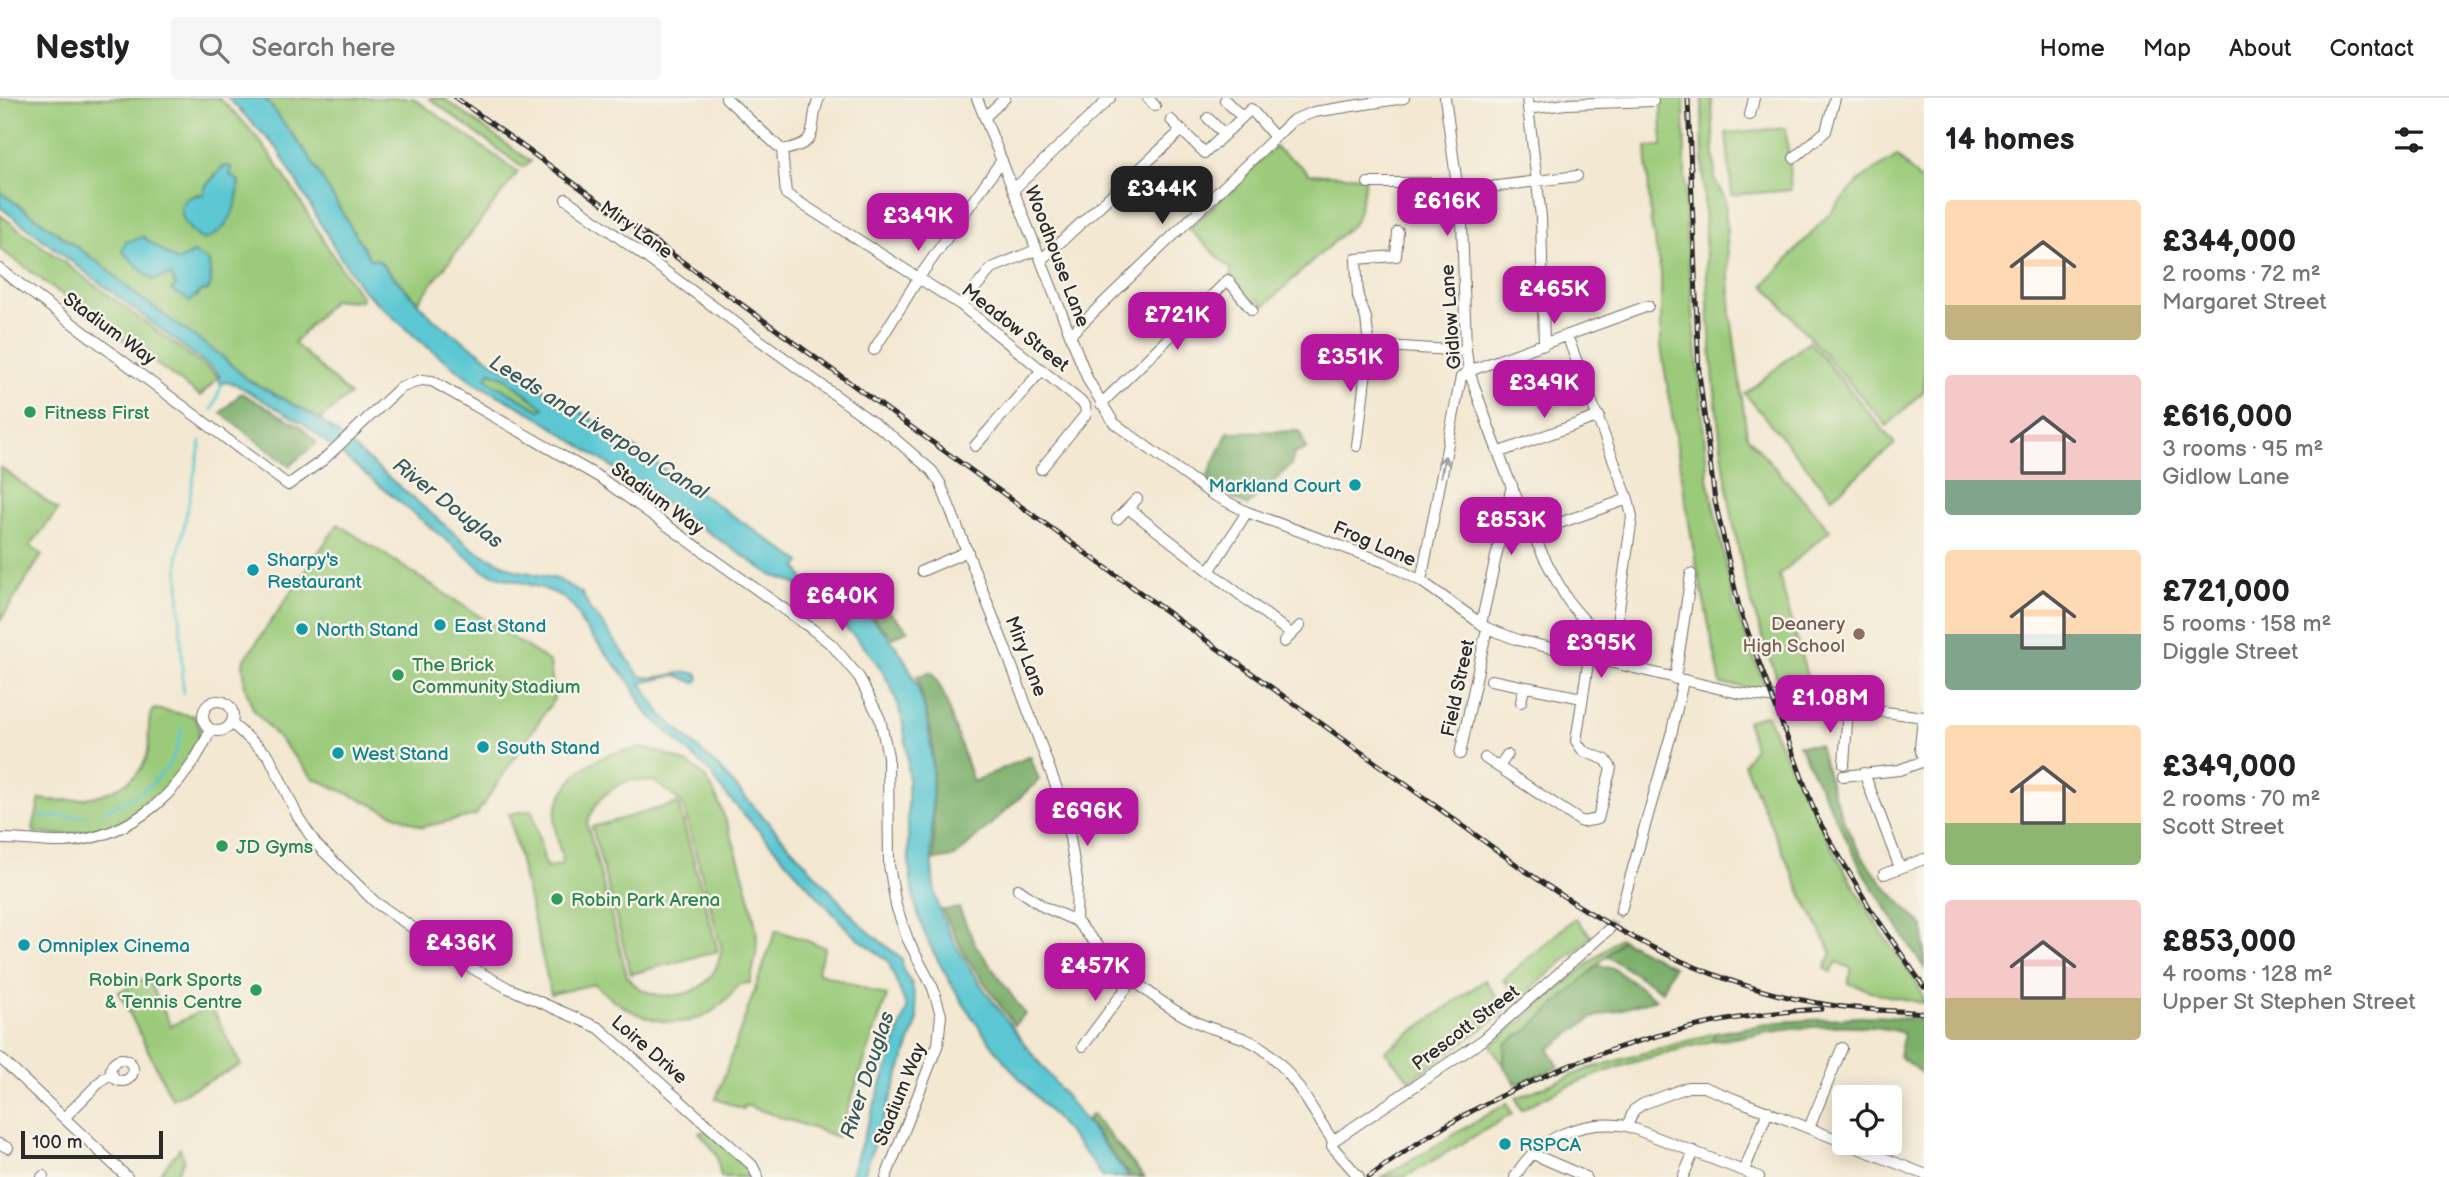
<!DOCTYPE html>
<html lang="en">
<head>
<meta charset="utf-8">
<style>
	body { margin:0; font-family:"Balsamiq Sans",sans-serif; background:#f6f6f6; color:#202124; height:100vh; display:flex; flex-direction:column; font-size:26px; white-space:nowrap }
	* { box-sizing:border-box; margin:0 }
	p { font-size:23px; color:#757577 }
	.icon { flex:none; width:38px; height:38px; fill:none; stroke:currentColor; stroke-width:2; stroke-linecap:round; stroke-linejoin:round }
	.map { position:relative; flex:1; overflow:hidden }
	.sheet { display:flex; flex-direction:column; background:#fff; width:525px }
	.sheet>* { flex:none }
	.fabs { position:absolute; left:1832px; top:987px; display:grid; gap:14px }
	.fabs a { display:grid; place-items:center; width:70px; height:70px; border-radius:7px; background:#fff; box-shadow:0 4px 18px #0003; font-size:35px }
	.scale { position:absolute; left:21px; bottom:18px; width:142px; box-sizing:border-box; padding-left:7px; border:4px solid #2b2b2b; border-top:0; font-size:19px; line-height:24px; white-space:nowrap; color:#2b2b2b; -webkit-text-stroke:5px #f7f3e8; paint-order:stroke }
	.price { position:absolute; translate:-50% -60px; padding:0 16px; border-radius:14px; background:#b5179e; color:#fff; font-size:23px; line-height:46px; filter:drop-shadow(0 2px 4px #0008) }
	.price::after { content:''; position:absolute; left:50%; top:42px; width:21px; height:16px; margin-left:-10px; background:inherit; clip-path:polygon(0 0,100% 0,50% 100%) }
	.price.on { background:#222; color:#fff }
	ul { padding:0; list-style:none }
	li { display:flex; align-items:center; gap:21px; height:175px; padding:0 21px }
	li span { display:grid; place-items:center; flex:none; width:196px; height:140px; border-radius:7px; color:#555 }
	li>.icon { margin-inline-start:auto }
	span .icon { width:84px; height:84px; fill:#fffc; stroke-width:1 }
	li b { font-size:30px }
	h2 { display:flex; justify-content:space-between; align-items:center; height:84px; padding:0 21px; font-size:30px }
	header { display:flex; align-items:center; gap:42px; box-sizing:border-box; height:98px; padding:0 35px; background:#fff; border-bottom:2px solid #e0e0e0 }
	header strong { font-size:33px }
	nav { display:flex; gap:38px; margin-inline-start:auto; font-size:24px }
	.search { width:490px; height:63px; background:#f6f6f6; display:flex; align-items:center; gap:18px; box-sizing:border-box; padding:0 24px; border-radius:7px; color:#757577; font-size:26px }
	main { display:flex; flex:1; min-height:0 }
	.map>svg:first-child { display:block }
	.green { fill:#9bcb7a; stroke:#637b52; stroke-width:2; fill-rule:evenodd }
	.forest { fill:#7caf6a; stroke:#546d4a; stroke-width:2 }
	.water { fill:#5bc7d2; stroke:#43797e; stroke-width:2; fill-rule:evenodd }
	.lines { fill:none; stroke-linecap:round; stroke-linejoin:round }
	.stream { stroke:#5bc7d2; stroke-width:2.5 }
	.minor-tunnel { stroke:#cbc2b1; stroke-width:10; stroke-dasharray:10 5; stroke-linecap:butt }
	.minor-casing { stroke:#716d65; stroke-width:12 }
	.minor { stroke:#fff; stroke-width:10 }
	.rail-casing { stroke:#2b2b2b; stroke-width:5 }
	.rail { stroke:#f7f3e8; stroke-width:2.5; stroke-dasharray:8; stroke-linecap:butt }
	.oneway { stroke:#a0a0a0 }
	.leisure-dot { fill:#2e9e5b; stroke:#f7f3e8; stroke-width:2.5 }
	.culture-dot { fill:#0f9aa8; stroke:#f7f3e8; stroke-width:2.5 }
	.education-dot { fill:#8d6e63; stroke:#f7f3e8; stroke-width:2.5 }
	.labels { text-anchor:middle; stroke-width:5; stroke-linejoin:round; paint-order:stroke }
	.street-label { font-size:19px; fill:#2b2b2b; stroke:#f7f3e8 }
	.leisure-label { font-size:19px; fill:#27864d; stroke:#f7f3e8; text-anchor:start }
	.culture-label { font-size:19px; fill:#0d838f; stroke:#f7f3e8; text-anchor:start }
	.education-label { font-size:19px; fill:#785e54; stroke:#f7f3e8; text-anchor:end }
	.water-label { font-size:21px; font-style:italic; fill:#395a5d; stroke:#f7f3e8 }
</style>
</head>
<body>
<header>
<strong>Nestly</strong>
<div class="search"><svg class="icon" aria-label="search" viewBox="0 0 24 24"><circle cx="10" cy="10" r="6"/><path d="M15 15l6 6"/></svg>Search here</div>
<nav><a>Home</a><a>Map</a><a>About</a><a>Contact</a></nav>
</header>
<main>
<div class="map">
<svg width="1924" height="1079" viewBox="0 0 1924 1079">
	<rect width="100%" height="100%" fill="#f7f3e8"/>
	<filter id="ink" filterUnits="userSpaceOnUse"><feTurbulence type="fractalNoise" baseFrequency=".0143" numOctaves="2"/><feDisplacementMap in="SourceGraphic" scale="14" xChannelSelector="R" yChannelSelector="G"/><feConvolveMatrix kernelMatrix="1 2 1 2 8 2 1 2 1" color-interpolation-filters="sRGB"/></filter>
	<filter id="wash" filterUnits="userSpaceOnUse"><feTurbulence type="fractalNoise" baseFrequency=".00686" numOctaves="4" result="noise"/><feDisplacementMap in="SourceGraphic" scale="28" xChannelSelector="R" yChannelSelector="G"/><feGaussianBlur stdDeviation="1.57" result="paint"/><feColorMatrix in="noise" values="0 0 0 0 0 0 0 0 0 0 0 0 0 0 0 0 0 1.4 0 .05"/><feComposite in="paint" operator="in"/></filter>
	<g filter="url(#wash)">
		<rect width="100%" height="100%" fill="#f3e8d2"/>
		<path class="green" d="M 0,0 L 218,0 L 223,4 C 284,57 312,135 361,198 L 361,203 L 333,202 L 294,245 L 350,297 L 320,321 L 248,282 L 219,256 L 135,196 L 102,167 L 0,94 ZM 224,68 L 231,69 L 230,77 L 183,124 L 194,97 L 204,96 L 205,89 ZM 143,139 L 177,163 L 201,193 L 196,199 L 171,192 L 176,188 L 171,177 L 142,173 L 137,165 Z
			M 264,0 L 413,0 L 518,74 L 418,204 L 378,162 L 370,162 Z
			M 429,0 L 443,0 L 531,64 L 522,69 Z
			M 1661,0 L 1684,0 L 1686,133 L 1708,380 L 1734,507 L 1766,591 L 1721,586 L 1693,449 L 1661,248 L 1661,174 L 1651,125 L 1646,49 L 1662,48 Z
			M 1702,0 L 1712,0 L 1715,82 L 1725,101 L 1731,218 L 1747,338 L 1830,432 L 1779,477 L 1812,597 L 1782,594 C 1768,554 1752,513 1743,472 C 1708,317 1704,158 1702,0 Z
			M 1786,30 L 1791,92 L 1732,97 L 1726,35 Z
			M 1275,49 C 1287,60 1297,62 1309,76 L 1365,79 C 1365,90 1359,112 1355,124 L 1264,208 L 1260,202 L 1250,204 L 1231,181 L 1231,171 L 1189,131 Z
			M 1897,58 L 1924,86 L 1924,293 L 1887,328 L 1764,187 L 1862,80 Z
			M 0,117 L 219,279 L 200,298 L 0,151 Z
			M 1809,243 L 1895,346 L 1832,399 L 1745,296 Z
			M 490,274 L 506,280 L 544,310 L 540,312 L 492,285 L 486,279 Z
			M 0,369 L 58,412 L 30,448 L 42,457 L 0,523 Z
			M 338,426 L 550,564 L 554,601 L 476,717 L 422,729 L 313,680 L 253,611 L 245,589 L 243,564 Z
			M 154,611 L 194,618 L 200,631 C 187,703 103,746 35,735 L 33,731 L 40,701 C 76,707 139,696 148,654 C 150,641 146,619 154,611 Z
			M 1767,617 C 1800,694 1839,765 1883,837 C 1893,853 1924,889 1924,905 L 1879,896 L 1848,885 L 1852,871 L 1837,864 L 1831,874 L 1825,870 L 1832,855 L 1802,797 L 1744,666 L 1754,650 L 1747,623 Z
			M 646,650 C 665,656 684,661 700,674 C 722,692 751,800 756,831 C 759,849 754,867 750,885 L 739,886 C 699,945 639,928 594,886 L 551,896 L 509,716 L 532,712 L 546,770 L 563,766 C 561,752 555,738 555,724 C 554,713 559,702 564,693 C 584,661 610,653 646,650 ZM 630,682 L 655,684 L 682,705 L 722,852 C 718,865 715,876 705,885 C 684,904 643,902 627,878 L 587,726 C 595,702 606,692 630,682 Z
			M 678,705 L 718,853 L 631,876 L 592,729 Z
			M 1575,820 L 1592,839 L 1520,900 L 1503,882 Z
			M 776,832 L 825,849 L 817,874 L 887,898 L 838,1039 L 745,1007 L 743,1011 L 716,1001 Z
			M 1619,840 L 1622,842 L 1566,899 L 1527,933 L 1516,938 L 1504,954 L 1504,969 L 1491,948 Z
			M 147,879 L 171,928 L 211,908 L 241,967 L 172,1001 L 119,894 Z
			M 1485,882 L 1504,910 L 1500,917 L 1410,983 L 1385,953 Z
			M 1715,935 L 1712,943 C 1647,959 1579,978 1521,1012 L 1516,1000 L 1588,971 Z
			M 1507,1005 L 1512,1016 L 1405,1079 L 1383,1079 Z
			M 707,1033 L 745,1069 L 750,1079 L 721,1079 L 716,1055 L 699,1034 Z
			M 180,1050 L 184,1062 L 175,1079 L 157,1079 Z"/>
		<path class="forest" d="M 241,295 L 300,328 L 317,345 L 289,368 L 221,315 Z
			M 1300,333 L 1306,351 L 1294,356 L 1291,367 L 1247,408 L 1205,384 L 1228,334 Z
			M 878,503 L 908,532 L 893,540 L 873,520 L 877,514 L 867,506 Z
			M 932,574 L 943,594 L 973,684 L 1030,658 L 1039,682 L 955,759 L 934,762 L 932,640 L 917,578 Z
			M 1799,647 L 1819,647 C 1829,684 1842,727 1863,759 C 1880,785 1903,807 1924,829 L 1924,870 L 1862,772 Z
			M 959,810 L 975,846 L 1025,916 L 1014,927 L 966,859 L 942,812 Z
			M 1622,842 L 1673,868 L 1662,893 L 1607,858 Z
			M 1598,867 L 1614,871 L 1656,901 L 1592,920 L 1549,951 L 1559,969 L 1516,986 L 1504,969 L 1505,946 L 1527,933 Z
			M 1875,918 L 1924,922 L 1924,977 L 1899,958 L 1904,935 C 1841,918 1776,934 1712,943 L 1715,935 L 1779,924 Z
			M 1092,1016 L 1144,1079 L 1131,1079 L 1086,1022 Z"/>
		<path class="water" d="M 228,0 L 264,0 L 267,3 L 308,57 L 370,161 L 378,162 L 433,221 L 496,266 L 565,303 L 801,464 L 797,469 L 804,482 C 828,485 849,502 867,517 C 931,573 934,642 932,721 C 931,752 930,786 941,816 C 960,863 994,905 1024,945 C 1059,990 1094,1034 1129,1079 L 1103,1079 C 1074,1038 1040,1004 1007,966 C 980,933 954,893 934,855 C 869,735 964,620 832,519 C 808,499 807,486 773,478 L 535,317 L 475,285 L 421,244 L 363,192 L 337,154 L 277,50 ZM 490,274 L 506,280 L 544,310 L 540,312 L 492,285 L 486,279 Z
			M 224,68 L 231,69 L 230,77 L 239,83 C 238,109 229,134 203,142 C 180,128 168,99 204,96 L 205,89 Z
			M 0,94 L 102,167 L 135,196 L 219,256 L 248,282 L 320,321 L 474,452 L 515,472 L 557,481 L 582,495 L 591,514 L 596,517 L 640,578 C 660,584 678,570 698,576 L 699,581 L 695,585 L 677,577 L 641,585 L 662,617 L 718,669 L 862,828 L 902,861 L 903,872 L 912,886 L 918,921 L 863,1079 L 850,1079 L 907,910 L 888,863 L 850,834 L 722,692 L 710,674 L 646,614 L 632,587 L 581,525 C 572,485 515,488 484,473 L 304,326 L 235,286 L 224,284 L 221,288 L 218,275 L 0,109 Z
			M 143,139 L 177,163 L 194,155 L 209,164 L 211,186 L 208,192 L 201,193 L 190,203 L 171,192 L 176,188 L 171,177 L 152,182 L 122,153 L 126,144 Z"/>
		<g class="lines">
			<path class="stream" d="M 212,312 L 222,286
				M 183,595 L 178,458 L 201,343
				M 104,713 C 144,696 175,676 182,630
				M 41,719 L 85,718"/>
		</g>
	</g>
	<g filter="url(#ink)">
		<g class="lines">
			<path class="minor-tunnel" d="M 1609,831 L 1621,812"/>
			<defs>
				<path id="minor" d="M 726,0 L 782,52 L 786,96 L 961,207 L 1085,307 L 1086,316 L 1041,371
					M 977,0 L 1088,282 L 1114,325 L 1210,395 L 1247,414 L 1384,464 L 1421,483 L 1487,530 L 1518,542 L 1738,595 L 1924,619
					M 1148,0 L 1155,8
					M 1445,0 L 1462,123 L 1466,253 L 1469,273 C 1496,352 1525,430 1567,501 C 1578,519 1615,549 1613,565
					M 1527,0 L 1541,119 L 1544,247
					M 1225,2 L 1242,19
					M 1528,11 L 1566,6 L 1653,3
					M 1750,17 L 1754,0
					M 985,19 L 1005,0
					M 1208,20 L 1224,36
					M 1171,22 L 1205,55 L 1251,11 L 1274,38
					M 782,52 C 824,45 807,29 819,0
					M 1794,60 L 1826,33 L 1835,0
					M 1368,85 L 1457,85
					M 1013,92 L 1110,0
					M 1458,93 L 1577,78
					M 566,101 L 894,340 L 932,373 L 940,385 L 1004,547 L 1057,691 L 1070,740 L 1077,782 L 1076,823 C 1110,863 1153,906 1203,927 C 1225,936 1246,937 1266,953 C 1294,975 1313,1014 1333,1043 L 1332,1048 L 1359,1079
					M 1398,134 L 1396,158 L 1356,161 L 1358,199 L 1366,220 L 1369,247 L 1466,253
					M 1041,162 L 1182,32
					M 0,171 L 288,387 L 323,362 L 400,290 L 421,282 L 432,283 L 599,379 L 812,531 L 832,547 L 859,579 L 880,621 L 888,658 L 889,767 L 896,808 L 908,842 L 933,890 L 941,917 L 938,946 L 886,1079
					M 961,207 L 992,170 L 1036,152
					M 1070,237 L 1293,22 L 1314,14 L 1404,0
					M 1568,240 L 1628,401 L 1632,419 L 1615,539 L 1608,549
					M 874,252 L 920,178 L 1002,62
					M 1101,306 L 1228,182 L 1252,212
					M 975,348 L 1042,272
					M 1357,348 L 1369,247
					M 1500,354 L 1599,318
					M 1129,411 L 1291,536
					M 1117,421 L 1137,401
					M 1531,435 L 1628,401
					M 1210,472 L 1247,414
					M 922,473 L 968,453
					M 1421,483 L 1461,279 L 1469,273 L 1648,208
					M 1481,526 L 1512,387
					M 1284,544 L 1300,528
					M 1675,581 L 1691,476
					M 1491,582 L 1582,600
					M203 618a15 15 0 1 1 30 0a15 15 0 1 1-30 0Z
					M 1521,604 L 1524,590
					M 1923,619 L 1920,650 L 1924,664
					M 231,625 L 269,658 L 298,719 L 316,746 L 375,804 L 470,869 L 508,890 L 599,930 L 752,1067 L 758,1079
					M 1460,656 L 1487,530
					M 1485,660 L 1582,724 L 1598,721 L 1611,670 L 1606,662 L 1583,653 L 1576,643 L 1589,559
					M 1844,666 L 1848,611
					M 1499,669 L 1507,657
					M 1864,675 L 1900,770
					M 1843,678 L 1899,672 L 1924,663
					M 0,741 C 22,740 43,745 65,744 C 134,739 184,692 211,631
					M 1884,776 L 1924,761
					M 1018,791 L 1044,809 L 1076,823
					M 1621,812 L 1672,633 L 1683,583
					M 1083,948 L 1133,881
					M 0,960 L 127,1079
					M111 972a11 11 0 1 1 22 0a11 11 0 1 1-22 0Z
					M 65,1019 L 104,980 L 112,976
					M 1627,1028 L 1759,1079
					M 1809,1030 L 1842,950
					M 1333,1043 L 1483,942 L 1609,831
					M 1845,1045 L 1924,1076
					M 0,1046 L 8,1050
					M 1533,1056 L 1586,1079
					M 1744,1073 L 1768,1013
					M 42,1079 L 43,1078
					M 1515,1079 C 1537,1039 1583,1021 1627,1028 L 1634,1012 L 1643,1006 L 1688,989 L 1704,989 L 1844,1044
					M 1683,1079 L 1694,1053"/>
			</defs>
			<use href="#minor" class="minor-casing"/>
			<use href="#minor" class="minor"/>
			<defs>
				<path id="rail" d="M 456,0 L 1524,772 C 1614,834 1709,887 1818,905 C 1853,912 1888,912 1924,915
					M 1688,0 L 1699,275 L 1715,403 L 1740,513 L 1817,720 L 1871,812 L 1924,889
					M 1369,1079 C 1497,983 1661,919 1822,911"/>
			</defs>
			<use href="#rail" class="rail-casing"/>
			<use href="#rail" class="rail"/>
		</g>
		<defs><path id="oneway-shaft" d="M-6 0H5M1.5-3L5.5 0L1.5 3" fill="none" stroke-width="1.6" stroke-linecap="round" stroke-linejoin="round" transform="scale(1.75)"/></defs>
		<use class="oneway" href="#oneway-shaft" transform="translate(1443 368) rotate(-79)"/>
	</g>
	<g class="leisure-dot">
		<circle cx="30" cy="314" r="7"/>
		<circle cx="398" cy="577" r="7"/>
		<circle cx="222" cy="748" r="7"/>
		<circle cx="557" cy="801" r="7"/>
		<circle cx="256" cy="892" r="7"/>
	</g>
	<g class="culture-dot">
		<circle cx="1355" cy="387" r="7"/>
		<circle cx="253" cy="472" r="7"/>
		<circle cx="440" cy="527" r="7"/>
		<circle cx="302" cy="531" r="7"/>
		<circle cx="483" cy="649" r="7"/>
		<circle cx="338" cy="655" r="7"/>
		<circle cx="24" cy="847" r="7"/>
		<circle cx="1505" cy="1046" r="7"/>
	</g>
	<circle class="education-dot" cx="1859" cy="536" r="7"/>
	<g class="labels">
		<g class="street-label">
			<text transform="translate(637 131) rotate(36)" y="7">Miry Lane</text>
			<text transform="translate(1058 158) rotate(69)" y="7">Woodhouse Lane</text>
			<text transform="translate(1450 219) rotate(-94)" y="7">Gidlow Lane</text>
			<text transform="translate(1016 229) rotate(38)" y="7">Meadow Street</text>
			<text transform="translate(110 230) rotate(36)" y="7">Stadium Way</text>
			<text transform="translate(658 400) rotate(36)" y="7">Stadium Way</text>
			<text transform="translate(1375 445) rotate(23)" y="7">Frog Lane</text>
			<text transform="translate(1027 558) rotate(69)" y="7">Miry Lane</text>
			<text transform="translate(1457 590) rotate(-78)" y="7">Field Street</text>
			<text transform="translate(1465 929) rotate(-37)" y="7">Prescott Street</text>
			<text transform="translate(650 951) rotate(41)" y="7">Loire Drive</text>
			<text transform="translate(899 996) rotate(-68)" y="7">Stadium Way</text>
		</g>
		<g class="leisure-label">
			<text x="44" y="321">Fitness First</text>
			<text x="412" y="573">The Brick<tspan x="412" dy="22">Community Stadium</tspan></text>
			<text x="236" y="755">JD Gyms</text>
			<text x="571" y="808">Robin Park Arena</text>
			<text x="242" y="888" text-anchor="end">Robin Park Sports<tspan x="242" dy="22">&amp; Tennis Centre</tspan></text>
		</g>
		<g class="culture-label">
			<text x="1341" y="394" text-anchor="end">Markland Court</text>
			<text x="267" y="468">Sharpy's<tspan x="267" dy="22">Restaurant</tspan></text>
			<text x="454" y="534">East Stand</text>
			<text x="316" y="538">North Stand</text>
			<text x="497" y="656">South Stand</text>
			<text x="352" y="662">West Stand</text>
			<text x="38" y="854">Omniplex Cinema</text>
			<text x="1519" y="1053">RSPCA</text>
		</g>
		<g class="education-label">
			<text x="1845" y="532">Deanery<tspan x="1845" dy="22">High School</tspan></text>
		</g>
		<g class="water-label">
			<text transform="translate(599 329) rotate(32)" y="7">Leeds and Liverpool Canal</text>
			<text transform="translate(448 405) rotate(38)" y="7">River Douglas</text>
			<text transform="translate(867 977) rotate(-72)" y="7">River Douglas</text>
		</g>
	</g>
</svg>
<div class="fabs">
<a><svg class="icon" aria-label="locate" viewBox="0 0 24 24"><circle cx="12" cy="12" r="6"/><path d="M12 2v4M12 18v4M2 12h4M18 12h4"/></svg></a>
</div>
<div class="scale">100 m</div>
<b class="price on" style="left:1162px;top:128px">£344K</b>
<b class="price" style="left:1447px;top:140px">£616K</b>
<b class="price" style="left:918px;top:155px">£349K</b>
<b class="price" style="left:1554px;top:228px">£465K</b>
<b class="price" style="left:1177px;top:254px">£721K</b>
<b class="price" style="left:1350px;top:296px">£351K</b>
<b class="price" style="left:1544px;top:322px">£349K</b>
<b class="price" style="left:1511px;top:459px">£853K</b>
<b class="price" style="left:842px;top:535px">£640K</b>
<b class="price" style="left:1601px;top:582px">£395K</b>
<b class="price" style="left:1830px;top:637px">£1.08M</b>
<b class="price" style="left:1087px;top:750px">£696K</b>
<b class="price" style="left:461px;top:882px">£436K</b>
<b class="price" style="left:1095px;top:905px">£457K</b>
</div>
<section class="sheet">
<h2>14 homes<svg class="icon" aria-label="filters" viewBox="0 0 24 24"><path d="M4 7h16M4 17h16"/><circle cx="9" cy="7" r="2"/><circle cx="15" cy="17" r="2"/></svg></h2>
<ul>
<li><span style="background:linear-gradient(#ffd9b3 75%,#c2b280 0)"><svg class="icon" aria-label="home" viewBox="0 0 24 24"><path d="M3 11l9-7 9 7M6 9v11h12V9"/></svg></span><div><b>£344,000</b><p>2 rooms · 72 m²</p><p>Margaret Street</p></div></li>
<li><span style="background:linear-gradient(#f6c9c9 75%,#7fa58c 0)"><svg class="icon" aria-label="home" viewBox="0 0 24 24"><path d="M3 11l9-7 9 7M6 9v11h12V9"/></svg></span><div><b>£616,000</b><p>3 rooms · 95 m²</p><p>Gidlow Lane</p></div></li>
<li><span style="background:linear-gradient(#ffd9b3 60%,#7fa58c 0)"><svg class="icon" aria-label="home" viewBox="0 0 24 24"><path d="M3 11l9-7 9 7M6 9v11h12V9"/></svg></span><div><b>£721,000</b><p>5 rooms · 158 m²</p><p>Diggle Street</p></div></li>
<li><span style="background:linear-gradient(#ffd9b3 70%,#8fb573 0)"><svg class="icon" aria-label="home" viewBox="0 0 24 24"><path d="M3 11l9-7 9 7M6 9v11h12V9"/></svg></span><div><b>£349,000</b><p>2 rooms · 70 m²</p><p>Scott Street</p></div></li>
<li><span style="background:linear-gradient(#f6c9c9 70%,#c2b280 0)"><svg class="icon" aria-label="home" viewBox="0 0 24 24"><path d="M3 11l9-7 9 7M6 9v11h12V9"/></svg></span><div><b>£853,000</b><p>4 rooms · 128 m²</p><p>Upper St Stephen Street</p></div></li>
</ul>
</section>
</main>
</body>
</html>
